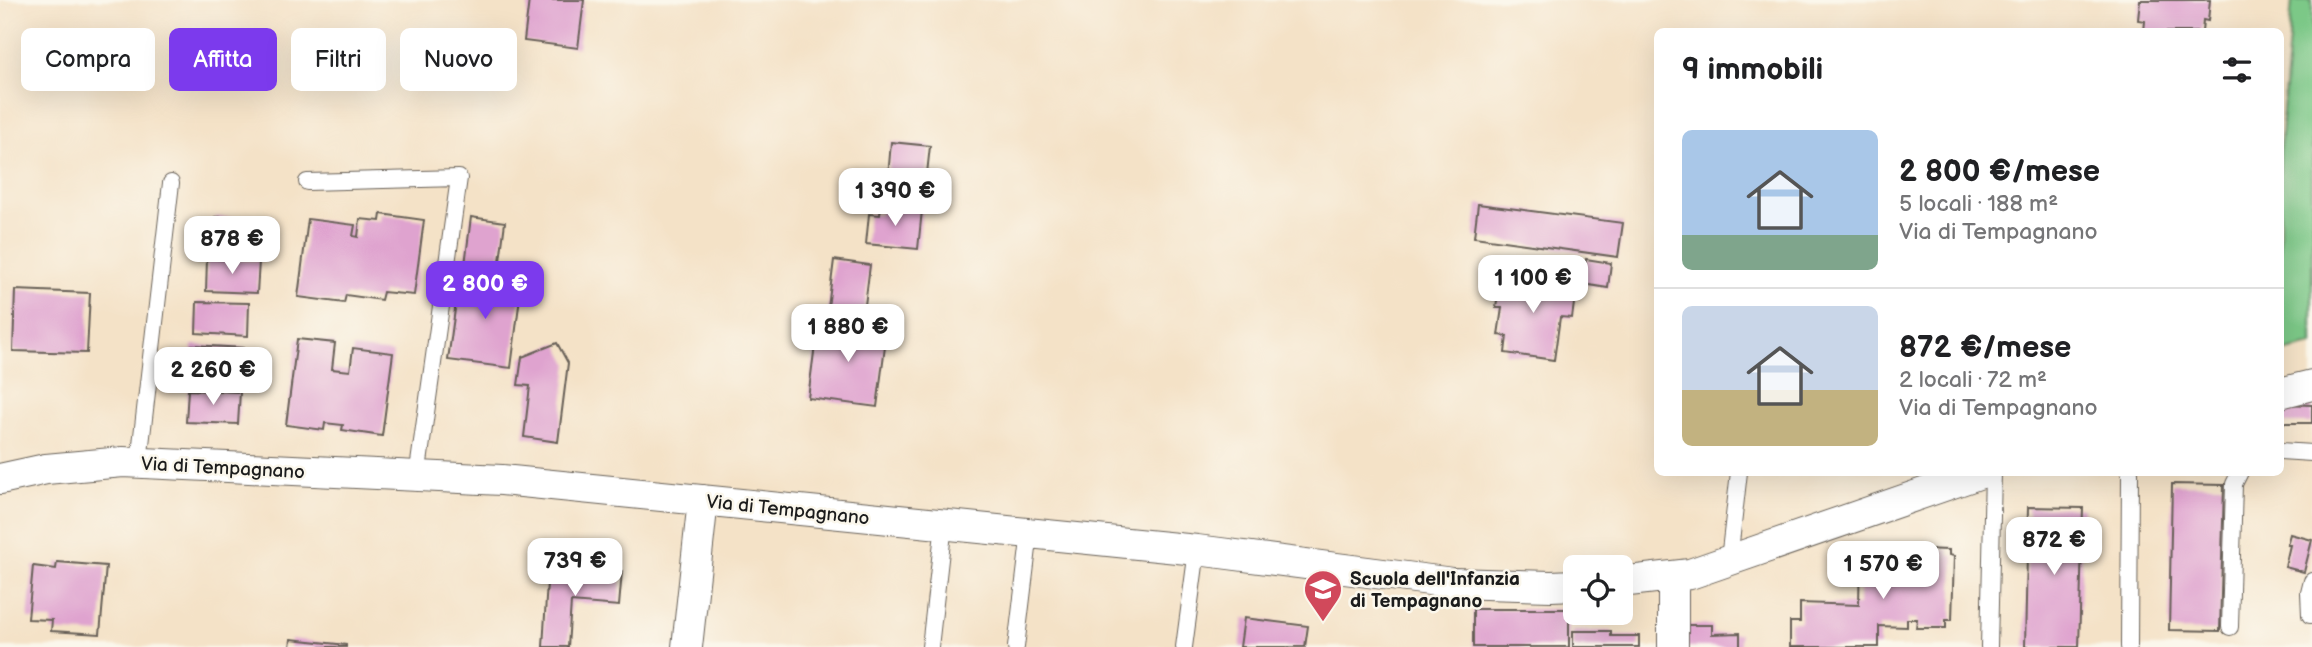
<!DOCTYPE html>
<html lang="it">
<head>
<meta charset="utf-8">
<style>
	body { margin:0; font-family:"Balsamiq Sans",sans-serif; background:#f2f2f2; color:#202124; height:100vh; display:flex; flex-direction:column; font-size:26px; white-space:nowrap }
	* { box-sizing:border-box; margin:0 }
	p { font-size:23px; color:#757577 }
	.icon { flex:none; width:38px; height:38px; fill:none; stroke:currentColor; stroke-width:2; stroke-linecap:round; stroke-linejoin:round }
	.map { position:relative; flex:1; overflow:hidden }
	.details { position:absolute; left:1654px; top:28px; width:630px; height:448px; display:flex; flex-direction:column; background:#fff; border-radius:10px; box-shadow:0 7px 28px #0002 }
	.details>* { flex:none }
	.guide { position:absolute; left:21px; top:28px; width:665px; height:63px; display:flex; gap:14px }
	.buttons { position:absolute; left:1563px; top:555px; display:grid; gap:14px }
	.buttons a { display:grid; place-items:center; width:70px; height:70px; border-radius:10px; background:#fff; box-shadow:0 7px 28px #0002; font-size:35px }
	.price { position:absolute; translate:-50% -60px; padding:0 16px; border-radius:14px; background:#fff; color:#222; font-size:23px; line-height:46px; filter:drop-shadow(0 2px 4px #0008) }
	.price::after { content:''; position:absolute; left:50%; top:42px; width:21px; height:16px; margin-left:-10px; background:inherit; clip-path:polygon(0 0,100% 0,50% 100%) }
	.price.active { background:#7c3aed; color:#fff }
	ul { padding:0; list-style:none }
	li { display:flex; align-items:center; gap:21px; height:175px; padding:0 28px }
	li+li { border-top:2px solid #e0e0e0 }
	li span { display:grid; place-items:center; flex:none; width:196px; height:140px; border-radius:10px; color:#555 }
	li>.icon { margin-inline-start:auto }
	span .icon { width:84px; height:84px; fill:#fffc; stroke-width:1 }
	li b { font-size:30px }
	h2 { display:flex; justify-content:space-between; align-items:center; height:84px; padding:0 28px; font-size:30px }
	.chip { padding:0 24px; border-radius:10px; background:#fff; box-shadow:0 7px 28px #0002; font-size:24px; line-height:63px }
	.chip.active { background:#7c3aed; color:#fff }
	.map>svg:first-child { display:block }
	.green { fill:#7bc887; stroke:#4c7252; stroke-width:2 }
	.building { fill:#dfa3cf }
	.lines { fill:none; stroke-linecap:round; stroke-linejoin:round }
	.lane-casing { stroke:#686158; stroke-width:18 }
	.street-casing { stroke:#686158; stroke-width:32 }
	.lane { stroke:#fff; stroke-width:16 }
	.street { stroke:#fff; stroke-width:30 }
	.labels { text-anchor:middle; stroke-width:5; stroke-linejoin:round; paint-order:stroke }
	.street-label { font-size:19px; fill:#1c1c1c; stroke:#fbf7ec }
	.poi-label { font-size:19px; font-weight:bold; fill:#1c1c1c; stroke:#fbf7ec; text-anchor:start }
</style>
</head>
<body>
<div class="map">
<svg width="2312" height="647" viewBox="0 0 2312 647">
	<rect width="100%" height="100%" fill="#fbf7ec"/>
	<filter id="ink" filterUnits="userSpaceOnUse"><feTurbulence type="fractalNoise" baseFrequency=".0143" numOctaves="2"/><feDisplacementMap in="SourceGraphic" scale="14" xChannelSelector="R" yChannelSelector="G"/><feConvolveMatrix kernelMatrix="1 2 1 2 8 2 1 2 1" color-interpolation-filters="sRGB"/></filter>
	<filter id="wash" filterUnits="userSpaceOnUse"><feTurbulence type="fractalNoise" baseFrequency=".00686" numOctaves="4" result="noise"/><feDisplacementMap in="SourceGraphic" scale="28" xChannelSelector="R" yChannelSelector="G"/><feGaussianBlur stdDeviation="1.57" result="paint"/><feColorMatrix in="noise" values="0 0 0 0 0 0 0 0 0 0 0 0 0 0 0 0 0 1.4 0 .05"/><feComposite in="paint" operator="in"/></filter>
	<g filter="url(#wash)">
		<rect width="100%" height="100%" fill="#f4e2c7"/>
		<path class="green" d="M 2292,0 L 2312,0 L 2312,345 L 2280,353 L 2280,148 Z"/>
		<g id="blocks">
			<path class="building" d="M 529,0 L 584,0 L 578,48 L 524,41 Z
				M 2140,0 L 2210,0 L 2208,21 L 2203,20 L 2202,32 L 2144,32 L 2145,21 L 2138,20 Z
				M 891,142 L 930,146 L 925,192 L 887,189 Z
				M 1478,204 L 1623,223 L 1618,257 L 1474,237 Z
				M 881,206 L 922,210 L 918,249 L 866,244 L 869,214 L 880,215 Z
				M 381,214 L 424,220 L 414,295 L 383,292 L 381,300 L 346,295 L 344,303 L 298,297 L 308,219 L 355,225 L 353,236 L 358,237 L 360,219 L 380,221 Z
				M 215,217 L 267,219 L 266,251 L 214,249 Z
				M 471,217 L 505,222 L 499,269 L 465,265 Z
				M 207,259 L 259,261 L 257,293 L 206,291 Z
				M 1586,259 L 1611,263 L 1608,288 L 1583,284 Z
				M 834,260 L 870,265 L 863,321 L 827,316 Z
				M 460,273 L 522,281 L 511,368 L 448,360 Z
				M 1522,276 L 1565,282 L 1564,288 L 1576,289 L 1572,318 L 1560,317 L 1554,360 L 1505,353 L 1507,336 L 1498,335 L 1502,308 L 1496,308 L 1500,278 L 1521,282 Z
				M 15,290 L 90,293 L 87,353 L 13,351 Z
				M 197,302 L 249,303 L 248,336 L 196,333 Z
				M 818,322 L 887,331 L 877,407 L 808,398 Z
				M 297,339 L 335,343 L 332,369 L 350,371 L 353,348 L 393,353 L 382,436 L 342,430 L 343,425 L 325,423 L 324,430 L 286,425 Z
				M 557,343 L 568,363 L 558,442 L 524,437 L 530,386 L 518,385 L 522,357 Z
				M 192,345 L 244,348 L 243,379 L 191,378 Z
				M 188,390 L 240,392 L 238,424 L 186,422 Z
				M 2280,404 L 2312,405 L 2312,423 L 2280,423 Z
				M 2172,484 L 2224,485 L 2220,631 L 2169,630 Z
				M 2028,507 L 2083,508 L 2079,647 L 2025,647 Z
				M 2290,534 L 2312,540 L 2304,572 L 2285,567 L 2290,545 L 2287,545 Z
				M 1885,548 L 1914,549 L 1914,554 L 1920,554 L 1920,549 L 1949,550 L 1949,555 L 1954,556 L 1952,620 L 1946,620 L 1946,628 L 1916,628 L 1917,619 L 1907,619 L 1907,627 L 1879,626 L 1879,647 L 1790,647 L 1790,622 L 1800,622 L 1800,603 L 1859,605 L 1860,553 L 1885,553 Z
				M 57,562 L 106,566 L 100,634 L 51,631 L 52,620 L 28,619 L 33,566 L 56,569 Z
				M 548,566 L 622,571 L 619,606 L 571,602 L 568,647 L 543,647 Z
				M 1473,609 L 1569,609 L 1569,647 L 1473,647 Z
				M 1244,618 L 1308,626 L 1305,647 L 1240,647 Z
				M 1684,625 L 1712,625 L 1712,634 L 1740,633 L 1740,647 L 1684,647 Z
				M 1573,631 L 1611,631 L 1611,636 L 1639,636 L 1639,647 L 1573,647 Z
				M 291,639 L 346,645 L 346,647 L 290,647 Z"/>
		</g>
	</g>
	<g filter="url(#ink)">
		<use href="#blocks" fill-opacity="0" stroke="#686158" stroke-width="2"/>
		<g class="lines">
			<defs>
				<path id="lane" d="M 307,182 L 459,178 L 417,477
					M 2280,451 L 2312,453
					M 139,462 L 171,183
					M 1729,560 L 1739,472
					M 2310,615 L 2309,593 L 2312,581
					M 2230,627 L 2234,484 L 2240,472
					M 930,647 L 944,524
					M 1016,647 L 1030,532
					M 1184,647 L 1197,550
					M 1989,647 L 1993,472
					M 2129,647 L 2130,472"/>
				<path id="street" d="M 2280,393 L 2312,385
					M 0,479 L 46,469 L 123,462 L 502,480 L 1197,550 L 1453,583 L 1551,586 L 1575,585
					M 1620,582 L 1690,574 L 1984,472
					M 687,647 L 703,500
					M 1673,647 L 1673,576"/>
			</defs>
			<use href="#lane" class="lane-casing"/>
			<use href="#street" class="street-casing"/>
			<use href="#lane" class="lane"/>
			<use href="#street" class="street"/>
		</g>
	</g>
	<defs>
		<symbol id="school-pin" viewBox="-11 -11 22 30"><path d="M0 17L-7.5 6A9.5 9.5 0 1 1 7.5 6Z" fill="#d1495b" stroke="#fbf7ec"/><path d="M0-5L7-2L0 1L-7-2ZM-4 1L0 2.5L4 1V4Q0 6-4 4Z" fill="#fff"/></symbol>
	</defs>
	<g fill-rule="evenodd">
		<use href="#school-pin" x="1301" y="567" width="44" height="60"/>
	</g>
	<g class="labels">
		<g class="street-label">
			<text transform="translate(223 467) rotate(3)" y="7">Via di Tempagnano</text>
			<text transform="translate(788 509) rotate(6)" y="7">Via di Tempagnano</text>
		</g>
		<g class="poi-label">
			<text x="1350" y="585">Scuola dell'Infanzia<tspan x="1350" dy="22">di Tempagnano</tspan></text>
		</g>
	</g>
</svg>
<div class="buttons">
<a><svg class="icon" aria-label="locate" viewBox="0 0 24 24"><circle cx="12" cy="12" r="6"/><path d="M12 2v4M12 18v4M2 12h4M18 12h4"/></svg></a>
</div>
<b class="price" style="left:895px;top:228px">1 390 €</b>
<b class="price" style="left:232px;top:276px">878 €</b>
<b class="price" style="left:1533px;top:315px">1 100 €</b>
<b class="price active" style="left:485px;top:321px">2 800 €</b>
<b class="price" style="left:848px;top:364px">1 880 €</b>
<b class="price" style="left:213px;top:407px">2 260 €</b>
<b class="price" style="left:2054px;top:577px">872 €</b>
<b class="price" style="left:575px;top:598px">739 €</b>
<b class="price" style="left:1883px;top:601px">1 570 €</b>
<div class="guide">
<a class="chip">Compra</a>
<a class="chip active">Affitta</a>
<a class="chip">Filtri</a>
<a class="chip">Nuovo</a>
</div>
<section class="details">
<h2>9 immobili<svg class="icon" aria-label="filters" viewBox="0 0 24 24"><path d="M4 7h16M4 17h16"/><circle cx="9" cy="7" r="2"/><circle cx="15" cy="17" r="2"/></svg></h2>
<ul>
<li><span style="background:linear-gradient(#a9c7e8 75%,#7fa58c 0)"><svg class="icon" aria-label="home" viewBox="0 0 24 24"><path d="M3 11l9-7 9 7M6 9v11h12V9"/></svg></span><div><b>2 800 €/mese</b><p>5 locali · 188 m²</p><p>Via di Tempagnano</p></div></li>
<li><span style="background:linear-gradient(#c9d6e8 60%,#c2b280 0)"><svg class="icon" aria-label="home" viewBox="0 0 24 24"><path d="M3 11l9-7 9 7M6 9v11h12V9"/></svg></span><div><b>872 €/mese</b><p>2 locali · 72 m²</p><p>Via di Tempagnano</p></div></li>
</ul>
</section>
</div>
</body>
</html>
